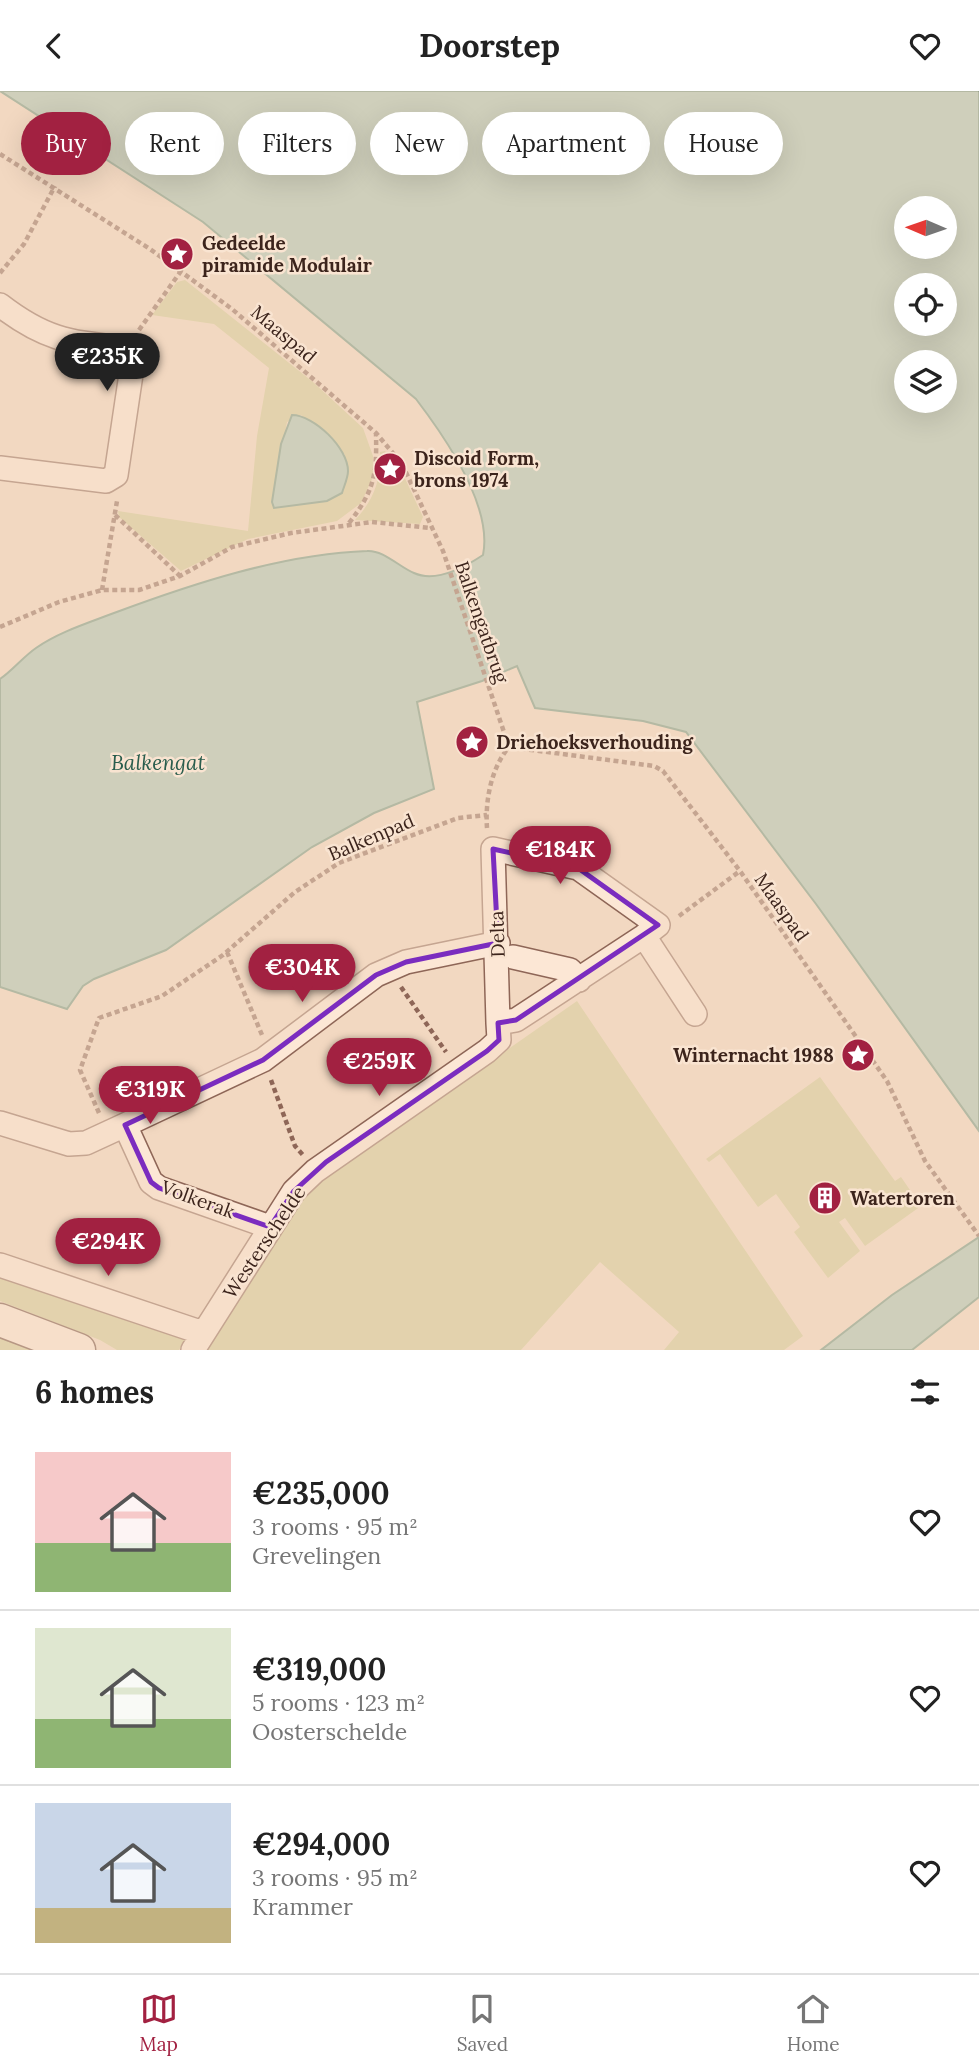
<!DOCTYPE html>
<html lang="en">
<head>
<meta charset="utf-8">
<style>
	body { margin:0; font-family:Lora,serif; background:#f6f6f6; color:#222; height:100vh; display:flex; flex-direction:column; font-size:26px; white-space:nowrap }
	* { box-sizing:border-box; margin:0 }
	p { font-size:23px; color:#767676 }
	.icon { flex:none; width:38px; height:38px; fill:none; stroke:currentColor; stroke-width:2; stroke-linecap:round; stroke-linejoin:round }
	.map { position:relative; height:1259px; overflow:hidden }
	.panel { display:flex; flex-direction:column; background:#fff; flex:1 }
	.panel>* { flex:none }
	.top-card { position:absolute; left:21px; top:21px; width:938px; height:63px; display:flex; gap:14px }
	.needle { width:46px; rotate:272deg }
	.fabs { position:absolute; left:894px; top:105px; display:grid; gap:14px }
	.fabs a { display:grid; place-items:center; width:63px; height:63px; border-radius:50%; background:#fff; box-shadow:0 7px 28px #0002; font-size:35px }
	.price { position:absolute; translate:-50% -60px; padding:0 16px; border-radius:24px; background:#a22141; color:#fff; font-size:23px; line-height:46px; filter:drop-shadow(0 2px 4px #0008) }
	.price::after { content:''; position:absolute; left:50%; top:42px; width:21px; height:16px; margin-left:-10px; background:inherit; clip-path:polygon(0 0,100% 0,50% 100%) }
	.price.current { background:#222; color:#fff }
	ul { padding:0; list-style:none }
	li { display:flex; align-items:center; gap:21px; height:175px; padding:0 35px }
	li+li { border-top:2px solid #e0e0e0 }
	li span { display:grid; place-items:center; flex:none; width:196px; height:140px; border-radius:0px; color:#555 }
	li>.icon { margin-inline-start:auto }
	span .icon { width:84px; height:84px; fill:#fffc; stroke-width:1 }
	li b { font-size:30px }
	h2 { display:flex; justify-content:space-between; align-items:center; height:84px; padding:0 35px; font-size:30px }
	.tag { padding:0 24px; border-radius:32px; background:#fff; box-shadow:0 7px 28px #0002; font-size:24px; line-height:63px }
	.tag.current { background:#a22141; color:#fff }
	header { display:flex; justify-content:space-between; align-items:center; height:91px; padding:0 35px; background:#fff; font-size:32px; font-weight:700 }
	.tabs { display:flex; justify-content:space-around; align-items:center; height:98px; border-top:2px solid #e0e0e0; background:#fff; font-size:19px; color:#767676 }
	.tabs a { display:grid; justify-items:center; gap:4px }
	.tabs .current { color:#a22141 }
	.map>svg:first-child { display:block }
	.green { fill:#d1ca94; fill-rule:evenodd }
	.water { fill:#a4c4b3; stroke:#6a937f; stroke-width:2; fill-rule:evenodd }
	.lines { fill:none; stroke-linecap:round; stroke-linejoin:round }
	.ferry { stroke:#2a5d4d; stroke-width:2; stroke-dasharray:9 7; stroke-linecap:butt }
	.minor-casing { stroke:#8e6657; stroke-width:26 }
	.secondary-casing { stroke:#6f483a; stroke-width:35 }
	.path { stroke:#8e6657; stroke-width:4.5; stroke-dasharray:5 3.5; stroke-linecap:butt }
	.minor { stroke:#fce7d5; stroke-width:23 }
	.secondary { stroke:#fce7d5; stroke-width:32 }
	.marked { fill:none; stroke:#7b2cbf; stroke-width:5; stroke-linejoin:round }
	.labels { text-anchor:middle; stroke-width:5; stroke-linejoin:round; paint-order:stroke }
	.poi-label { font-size:19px; font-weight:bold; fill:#3c241c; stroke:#f9e4d1; text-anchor:start }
	.street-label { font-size:19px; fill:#3c241c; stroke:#f9e4d1 }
	.water-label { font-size:21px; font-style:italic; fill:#2a5d4d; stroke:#f9e4d1 }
</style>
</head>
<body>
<header><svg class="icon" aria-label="back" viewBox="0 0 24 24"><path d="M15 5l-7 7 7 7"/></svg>Doorstep<svg class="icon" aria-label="heart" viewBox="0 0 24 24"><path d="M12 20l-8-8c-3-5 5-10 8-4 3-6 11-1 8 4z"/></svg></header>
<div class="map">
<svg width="979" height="1259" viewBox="0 0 979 1259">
	<rect width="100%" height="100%" fill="#f2d8c1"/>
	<path class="green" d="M 185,189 L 313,291 L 363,337 L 373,365 L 373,386 L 361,412 L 337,430 L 248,448 L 181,480 L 119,426 L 118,420 L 248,440 L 257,345 L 269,277 L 214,233 L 152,224 L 177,191 ZM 301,324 L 326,343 L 345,364 L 327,410 L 274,416 L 272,411 L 287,331 Z
		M 385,360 L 402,381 L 423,426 L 420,433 L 355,429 C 374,409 381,389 380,361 Z
		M 577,910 L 803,1245 L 784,1259 L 664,1259 L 679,1241 L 600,1171 L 521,1259 L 205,1259 L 307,1099 Z
		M 820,986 L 895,1090 L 901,1086 L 921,1115 L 865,1155 L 845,1127 L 839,1131 L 860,1160 L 828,1187 L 794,1141 L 800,1136 L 776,1103 L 758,1116 L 720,1063 L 709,1071 L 706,1068 Z
		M 0,1185 L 186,1248 L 179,1259 L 117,1259 L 100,1249 L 0,1210 Z
		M 0,1246 L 35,1259 L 0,1259 Z"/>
	<path class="water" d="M 0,0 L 979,0 L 979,1040 L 816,813 L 686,641 L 643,630 L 535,617 L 517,575 L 482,590 L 417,611 L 434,698 L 374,722 L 312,756 L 166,859 L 94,888 L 83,895 L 67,918 L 0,896 L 0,588 C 13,579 23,566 36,557 C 59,541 88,532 114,522 C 192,493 282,463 367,460 C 384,459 399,476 414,482 C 436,492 465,476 483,464 C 493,415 445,346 416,308 L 203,131 ZM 945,117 L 945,156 L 906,156 L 906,117 ZM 945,194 L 945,233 L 906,233 L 906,194 ZM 945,271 L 945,310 L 906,310 L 906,271 Z
		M 292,324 C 314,324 348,357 348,380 C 348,387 344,395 342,402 L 327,410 L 274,417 L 272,411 L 281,353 Z
		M 979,1146 L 979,1206 L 912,1259 L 821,1259 L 892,1204 Z"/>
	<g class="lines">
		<path class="ferry" d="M 979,0 L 979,1"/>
		<defs>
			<path id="minor" d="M 0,214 C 48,251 72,251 130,258 L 134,263 L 116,384 L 106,390 L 0,377
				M 513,866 L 570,879 L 579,889
				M 498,932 L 493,758 L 578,777 L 658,834 L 644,845 L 695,923
				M 0,1032 L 69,1053 L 86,1052 L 125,1034 L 151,1091 L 159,1097 L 270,1136
				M 125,1034 L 263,969 L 376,884 L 406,871 L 498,852
				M 0,1174 L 203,1242
				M 193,1259 L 294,1100 L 315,1080 L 487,960 L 499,949 L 498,932 L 516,929 L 644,845"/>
			<path id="secondary" d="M 0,1229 L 79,1259"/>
		</defs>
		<use href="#minor" class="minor-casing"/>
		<use href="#secondary" class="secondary-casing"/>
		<path class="path" d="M 0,63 L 150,158 L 232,218 L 376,342 L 402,373 L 443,460 L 509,656 L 654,675 L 663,680 L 740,780 L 887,990 L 925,1070 L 979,1145
			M 0,182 L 24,153 L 55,95
			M 139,239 L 181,180
			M 115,424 L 180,485
			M 349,432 C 374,400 377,384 376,343
			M 102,499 L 117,410
			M 0,536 L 59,511 L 102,499 L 139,499 L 180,485 L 232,456 L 291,442 L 372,431 L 431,437
			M 487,737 C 485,710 491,677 509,656
			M 679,825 L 740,780
			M 227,861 L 262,944
			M 401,896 L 446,961
			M 271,989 L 295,1055 L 303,1064
			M 99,1022 L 80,979 L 99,927 L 162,905 L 223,864 L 295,801 L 339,772 L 458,727 L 487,724"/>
		<use href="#minor" class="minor"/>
		<use href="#secondary" class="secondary"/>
	</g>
	<path d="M0 0H979V1259H0ZM 493,758 L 578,777 L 658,834 L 516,929 L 498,932 L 499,949 L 487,960 L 326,1071 L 294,1100 L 270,1136 L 159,1097 L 151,1091 L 125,1034 L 263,969 L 376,884 L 406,871 L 498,852 Z" fill="#f2d8c1" fill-opacity=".55" fill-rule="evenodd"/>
	<path class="marked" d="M 493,758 L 578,777 L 658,834 L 516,929 L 498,932 L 499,949 L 487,960 L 326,1071 L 294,1100 L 270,1136 L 159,1097 L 151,1091 L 125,1034 L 263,969 L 376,884 L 406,871 L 498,852 Z"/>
	<defs>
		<symbol id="sight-disc" viewBox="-11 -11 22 22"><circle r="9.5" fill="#a22141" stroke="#f9e4d1"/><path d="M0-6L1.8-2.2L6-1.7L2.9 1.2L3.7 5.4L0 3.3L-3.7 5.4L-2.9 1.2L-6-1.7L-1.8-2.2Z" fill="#fff"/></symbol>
		<symbol id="building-disc" viewBox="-11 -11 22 22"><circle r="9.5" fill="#a22141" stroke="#f9e4d1"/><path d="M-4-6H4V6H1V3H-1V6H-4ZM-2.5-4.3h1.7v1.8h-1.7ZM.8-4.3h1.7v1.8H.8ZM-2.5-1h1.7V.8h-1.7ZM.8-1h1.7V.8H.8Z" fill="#fff"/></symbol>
	</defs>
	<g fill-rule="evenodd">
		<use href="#sight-disc" x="158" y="144" width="38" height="38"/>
		<use href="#sight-disc" x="371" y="359" width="38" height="38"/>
		<use href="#sight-disc" x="453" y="632" width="38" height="38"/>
		<use href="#sight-disc" x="839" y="945" width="38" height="38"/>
		<use href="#building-disc" x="806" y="1088" width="38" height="38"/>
	</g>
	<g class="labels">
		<g class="poi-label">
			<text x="202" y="159">Gedeelde<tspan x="202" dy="22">piramide Modulair</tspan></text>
			<text x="414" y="374">Discoid Form,<tspan x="414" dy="22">brons 1974</tspan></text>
			<text x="496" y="658">Driehoeksverhouding</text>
			<text x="834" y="971" text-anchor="end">Winternacht 1988</text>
			<text x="850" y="1114">Watertoren</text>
		</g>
		<g class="street-label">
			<text transform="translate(284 243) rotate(40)" y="7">Maaspad</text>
			<text transform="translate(482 531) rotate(71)" y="7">Balkengatbrug</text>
			<text transform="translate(371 746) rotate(-23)" y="7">Balkenpad</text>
			<text transform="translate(782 816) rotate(55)" y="7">Maaspad</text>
			<text transform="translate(497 843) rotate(-92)" y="7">Delta</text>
			<text transform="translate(198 1108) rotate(20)" y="7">Volkerak</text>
			<text transform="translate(264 1151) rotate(-56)" y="7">Westerschelde</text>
		</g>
		<g class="water-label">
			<text x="158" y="679">Balkengat</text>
		</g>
	</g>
</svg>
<div class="fabs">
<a><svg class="needle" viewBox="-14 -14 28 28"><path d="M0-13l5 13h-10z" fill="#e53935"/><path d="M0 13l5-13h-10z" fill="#767676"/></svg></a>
<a><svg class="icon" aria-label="locate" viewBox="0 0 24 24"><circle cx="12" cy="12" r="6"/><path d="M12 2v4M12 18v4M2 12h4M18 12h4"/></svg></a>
<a><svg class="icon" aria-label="layers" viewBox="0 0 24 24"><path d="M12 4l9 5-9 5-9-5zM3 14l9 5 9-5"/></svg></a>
</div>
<b class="price current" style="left:107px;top:302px">€235K</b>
<b class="price" style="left:560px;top:795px">€184K</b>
<b class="price" style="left:302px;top:913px">€304K</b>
<b class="price" style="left:379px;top:1007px">€259K</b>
<b class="price" style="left:150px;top:1035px">€319K</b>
<b class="price" style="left:108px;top:1187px">€294K</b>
<div class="top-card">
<a class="tag current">Buy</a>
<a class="tag">Rent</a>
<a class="tag">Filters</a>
<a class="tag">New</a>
<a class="tag">Apartment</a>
<a class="tag">House</a>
</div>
</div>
<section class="panel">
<h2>6 homes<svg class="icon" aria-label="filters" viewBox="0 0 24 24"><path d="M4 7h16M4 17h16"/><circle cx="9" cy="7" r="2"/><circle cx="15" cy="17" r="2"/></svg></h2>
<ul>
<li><span style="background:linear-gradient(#f6c9c9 65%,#8fb573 0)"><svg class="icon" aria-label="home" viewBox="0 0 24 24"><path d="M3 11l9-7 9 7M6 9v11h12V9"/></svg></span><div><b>€235,000</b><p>3 rooms · 95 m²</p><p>Grevelingen</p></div><svg class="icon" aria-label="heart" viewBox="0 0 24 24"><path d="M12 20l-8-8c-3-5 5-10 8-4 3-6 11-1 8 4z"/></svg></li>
<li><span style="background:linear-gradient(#dfe7d0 65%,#8fb573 0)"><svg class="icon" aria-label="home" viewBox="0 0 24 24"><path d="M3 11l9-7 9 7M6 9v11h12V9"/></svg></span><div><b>€319,000</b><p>5 rooms · 123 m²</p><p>Oosterschelde</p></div><svg class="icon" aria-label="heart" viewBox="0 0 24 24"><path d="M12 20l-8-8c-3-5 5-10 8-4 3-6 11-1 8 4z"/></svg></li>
<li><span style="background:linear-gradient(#c9d6e8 75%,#c2b280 0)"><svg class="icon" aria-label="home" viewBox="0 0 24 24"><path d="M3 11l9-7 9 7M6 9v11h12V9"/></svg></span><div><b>€294,000</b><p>3 rooms · 95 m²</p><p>Krammer</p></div><svg class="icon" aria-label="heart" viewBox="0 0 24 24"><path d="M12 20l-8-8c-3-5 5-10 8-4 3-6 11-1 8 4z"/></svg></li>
</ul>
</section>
<nav class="tabs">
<a class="current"><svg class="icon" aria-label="map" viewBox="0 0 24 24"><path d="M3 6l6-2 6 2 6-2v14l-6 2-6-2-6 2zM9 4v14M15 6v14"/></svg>Map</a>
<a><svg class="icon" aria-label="saved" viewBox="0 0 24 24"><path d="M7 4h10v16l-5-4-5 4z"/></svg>Saved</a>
<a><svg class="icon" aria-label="home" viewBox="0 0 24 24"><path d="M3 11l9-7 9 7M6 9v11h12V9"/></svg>Home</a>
</nav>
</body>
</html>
